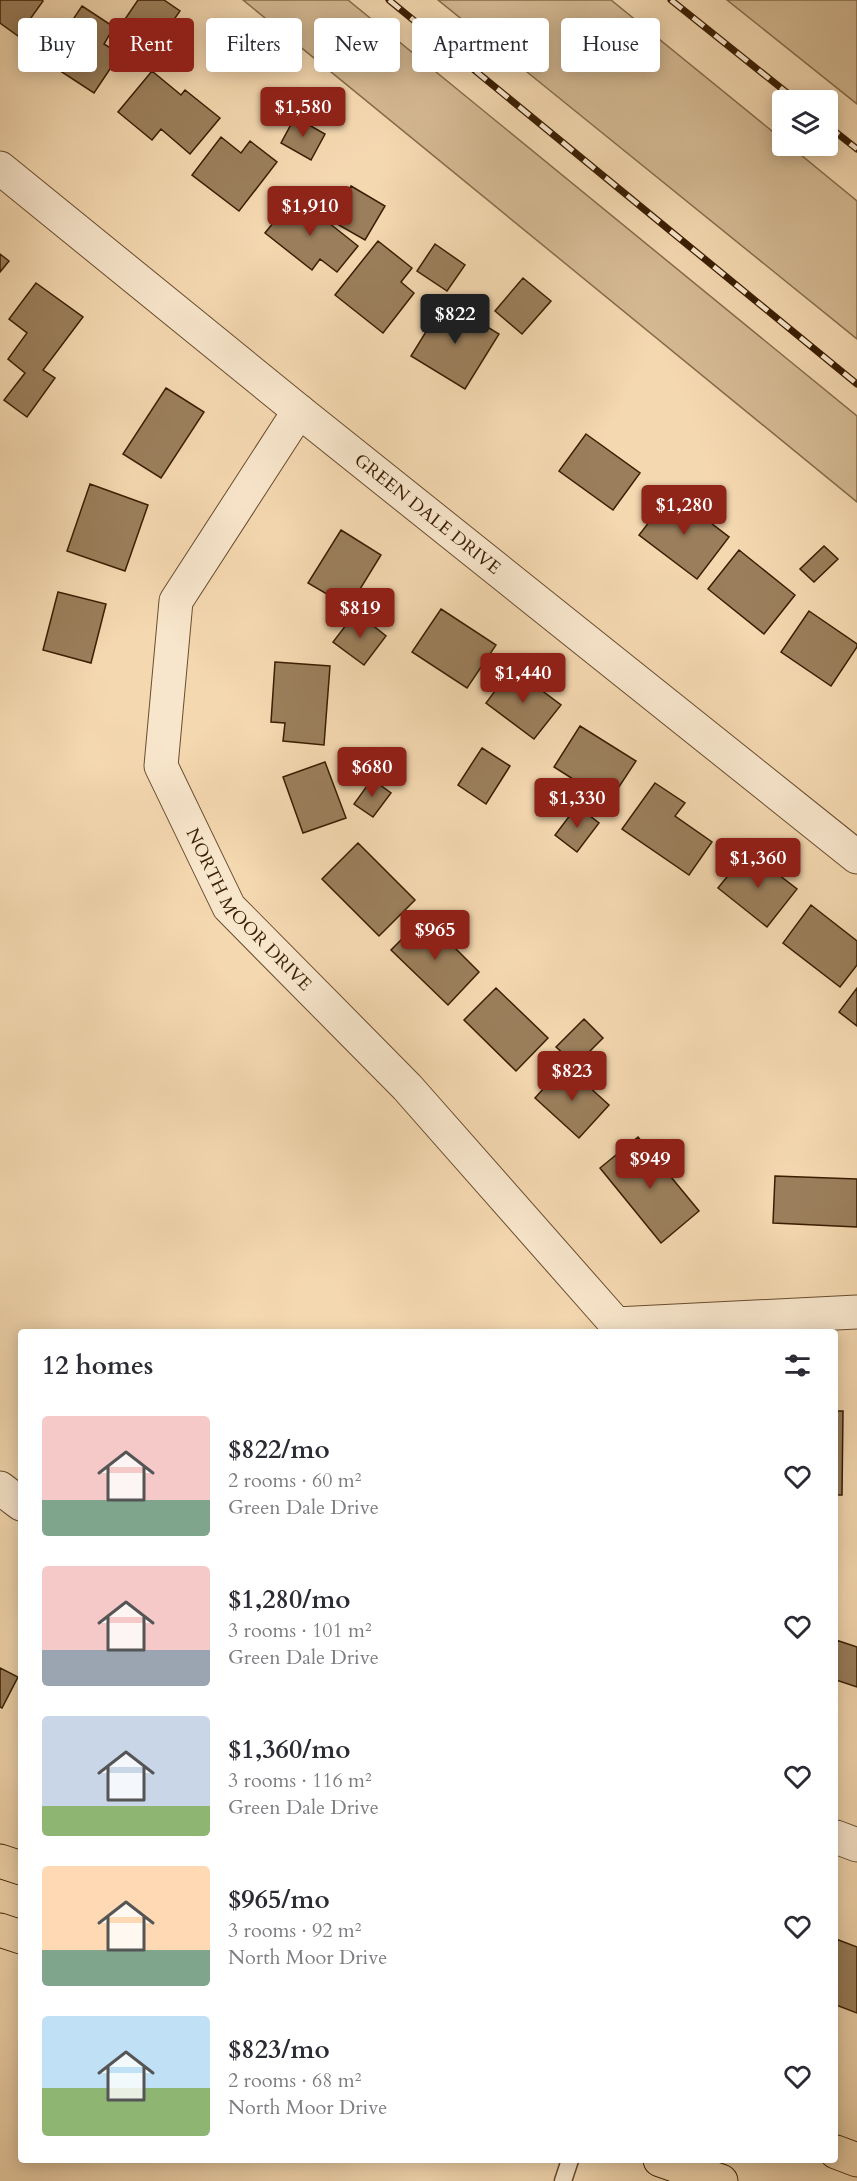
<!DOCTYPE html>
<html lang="en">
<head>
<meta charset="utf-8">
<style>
	body { margin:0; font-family:Cardo,serif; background:#f7f7f7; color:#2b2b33; height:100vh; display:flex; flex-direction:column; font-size:22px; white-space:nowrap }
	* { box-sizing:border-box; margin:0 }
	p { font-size:20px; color:#7c7c81 }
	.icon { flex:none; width:33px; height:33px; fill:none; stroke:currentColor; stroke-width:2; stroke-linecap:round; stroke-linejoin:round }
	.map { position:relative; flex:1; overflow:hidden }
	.drawer { position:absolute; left:18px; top:1329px; width:820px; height:834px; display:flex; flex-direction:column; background:#fff; border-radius:6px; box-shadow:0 3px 15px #0003 }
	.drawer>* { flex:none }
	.hud { position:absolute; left:18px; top:18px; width:822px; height:54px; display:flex; gap:12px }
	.tools { position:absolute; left:772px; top:90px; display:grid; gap:12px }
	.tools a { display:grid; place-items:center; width:66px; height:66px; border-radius:6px; background:#fff; box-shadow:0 3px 15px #0003; font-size:30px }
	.price { position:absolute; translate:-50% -51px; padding:0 14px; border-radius:6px; background:#8f2418; color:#fff; font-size:20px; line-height:39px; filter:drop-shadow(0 2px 3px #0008) }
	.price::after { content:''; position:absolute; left:50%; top:36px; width:18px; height:14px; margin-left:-9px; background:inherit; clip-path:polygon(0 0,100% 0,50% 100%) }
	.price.active { background:#222; color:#fff }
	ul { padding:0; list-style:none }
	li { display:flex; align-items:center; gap:18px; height:150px; padding:0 24px }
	li span { display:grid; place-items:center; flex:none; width:168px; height:120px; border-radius:6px; color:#555 }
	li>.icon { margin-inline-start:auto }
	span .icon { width:72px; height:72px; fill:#fffc; stroke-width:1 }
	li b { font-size:26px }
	h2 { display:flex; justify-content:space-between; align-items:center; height:72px; padding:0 24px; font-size:26px }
	.chip { padding:0 21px; border-radius:6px; background:#fff; box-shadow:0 3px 15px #0003; font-size:21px; line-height:54px }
	.chip.active { background:#8f2418; color:#fff }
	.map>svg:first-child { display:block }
	.green { fill:#d4b992; stroke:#876c4a; stroke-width:1.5 }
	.building { fill:#9b7f5c; stroke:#3a1f02; stroke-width:1.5 }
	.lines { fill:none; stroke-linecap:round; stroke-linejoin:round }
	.lane-casing { stroke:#684d2e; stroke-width:19 }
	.street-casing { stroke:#684d2e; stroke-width:35 }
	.primary-casing { stroke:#3a1f02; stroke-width:35 }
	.lane { stroke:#f8e6cc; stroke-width:16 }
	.street { stroke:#f8e6cc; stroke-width:33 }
	.primary { stroke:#f4d8b0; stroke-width:33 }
	.rail-casing { stroke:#3a1f02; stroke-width:7 }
	.rail { stroke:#f8e6cc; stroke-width:4.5; stroke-dasharray:14; stroke-linecap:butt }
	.labels { text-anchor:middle; stroke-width:4.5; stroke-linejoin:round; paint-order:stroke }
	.street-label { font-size:18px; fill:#3a1f02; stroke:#f8e6cc }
</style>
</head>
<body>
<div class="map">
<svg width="857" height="2181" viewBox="0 0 857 2181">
	<rect width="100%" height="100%" fill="#f4d8b0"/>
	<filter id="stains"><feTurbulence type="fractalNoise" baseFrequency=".00333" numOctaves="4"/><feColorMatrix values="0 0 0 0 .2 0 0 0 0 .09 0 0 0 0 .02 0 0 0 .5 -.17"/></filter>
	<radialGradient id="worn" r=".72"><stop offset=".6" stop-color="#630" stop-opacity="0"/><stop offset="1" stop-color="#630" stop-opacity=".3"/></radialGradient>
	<path class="green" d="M 243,0 L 348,0 L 857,416 L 857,502 Z
		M 438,0 L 611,0 L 783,140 L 783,146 L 790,146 L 857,201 L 857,339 Z
		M 727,0 L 857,0 L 857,104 Z"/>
	<path class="building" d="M 0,0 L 42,0 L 43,1 L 18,36 L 0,23 Z
		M 138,0 L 164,0 L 180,11 L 156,45 L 123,22 Z
		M 82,6 L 114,27 L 104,44 L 120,54 L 94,93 L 45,61 Z
		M 152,71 L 181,95 L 185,90 L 220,118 L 190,154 L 161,129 L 152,140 L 118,112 Z
		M 295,117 L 325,134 L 311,160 L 281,143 Z
		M 221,137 L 241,153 L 250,141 L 277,162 L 239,211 L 192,175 Z
		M 351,186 L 385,206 L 365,240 L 330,220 Z
		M 295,196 L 358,246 L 337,272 L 320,259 L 312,270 L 265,233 Z
		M 378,241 L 412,268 L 401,282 L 414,293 L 383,333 L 335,295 Z
		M 435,244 L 465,265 L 447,291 L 417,271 Z
		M 0,254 L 9,261 L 0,272 Z
		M 523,278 L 551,301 L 522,334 L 495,311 Z
		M 36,283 L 83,317 L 43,370 L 55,378 L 27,417 L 4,400 L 25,373 L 8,359 L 27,333 L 9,319 Z
		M 445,301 L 499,334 L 465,389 L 411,356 Z
		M 166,388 L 204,412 L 161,478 L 123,454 Z
		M 586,434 L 640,473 L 613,510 L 559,471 Z
		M 90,484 L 148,505 L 125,571 L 67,551 Z
		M 672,493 L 729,537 L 697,579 L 639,535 Z
		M 341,530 L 381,555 L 349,607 L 308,583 Z
		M 824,546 L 838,559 L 814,582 L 800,569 Z
		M 739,550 L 795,595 L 764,634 L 708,589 Z
		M 58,592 L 106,604 L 91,663 L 43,650 Z
		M 441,609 L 496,645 L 467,688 L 412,652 Z
		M 809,611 L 857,644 L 857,647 L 831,686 L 781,652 Z
		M 356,612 L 386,636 L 364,665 L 333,642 Z
		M 275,662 L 330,666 L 324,745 L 283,741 L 285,723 L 271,722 Z
		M 512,668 L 561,705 L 534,739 L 486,703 Z
		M 580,726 L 636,761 L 609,802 L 554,767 Z
		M 482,748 L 510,766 L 486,804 L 458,785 Z
		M 325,762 L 346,818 L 303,833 L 283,777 Z
		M 372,779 L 391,793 L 373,817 L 354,804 Z
		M 655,783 L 685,803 L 675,816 L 712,842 L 689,875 L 622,829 Z
		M 577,806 L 599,823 L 577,852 L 555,835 Z
		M 358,843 L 415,900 L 379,936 L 322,879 Z
		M 748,851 L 797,889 L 767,927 L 718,888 Z
		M 811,905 L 857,941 L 857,965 L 840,987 L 783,943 Z
		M 424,917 L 479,972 L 448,1005 L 391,950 Z
		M 496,988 L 548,1038 L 516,1071 L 464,1020 Z
		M 857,988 L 857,1026 L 839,1012 Z
		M 584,1019 L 603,1038 L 576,1065 L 556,1047 Z
		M 565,1065 L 609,1105 L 579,1138 L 535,1098 Z
		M 638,1137 L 699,1211 L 661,1243 L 600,1168 Z
		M 775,1176 L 857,1179 L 857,1227 L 773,1223 Z
		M 836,1411 L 843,1411 L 842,1495 L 836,1495 Z
		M 836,1640 L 857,1647 L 857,1687 L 836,1680 Z
		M 0,1668 L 18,1677 L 2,1708 L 0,1707 Z
		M 836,1939 L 857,1947 L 857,2013 L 836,2005 Z"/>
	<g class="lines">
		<defs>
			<path id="lane" d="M 563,2181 L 570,2160"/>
			<g id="street">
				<path id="s1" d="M 0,168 L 299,411 L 857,857"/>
				<path id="s2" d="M 299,411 L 176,601 L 161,766 L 229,907 L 407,1087 L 616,1324 L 618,1332"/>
				<path d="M 616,1324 L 857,1312"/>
				<path d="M 0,1488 L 21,1504"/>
				<path d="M 836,1837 L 857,1845"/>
			</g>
			<path id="primary" d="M 0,1861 L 21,1868
				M 0,1930 L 21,1937
				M 836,2152 L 857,2160
				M 660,2160 L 721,2181"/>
		</defs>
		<use href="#lane" class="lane-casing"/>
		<use href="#street" class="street-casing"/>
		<use href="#primary" class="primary-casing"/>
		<use href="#lane" class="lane"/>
		<use href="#street" class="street"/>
		<use href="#primary" class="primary"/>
		<defs>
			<path id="rail" d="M 389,0 L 857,384
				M 671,0 L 796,100
				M 828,126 L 857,149"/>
		</defs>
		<use href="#rail" class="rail-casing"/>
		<use href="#rail" class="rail"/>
	</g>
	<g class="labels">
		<g class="street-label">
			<text dy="6" stroke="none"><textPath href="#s1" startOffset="550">GREEN DALE DRIVE</textPath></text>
			<text dy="6" stroke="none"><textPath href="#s2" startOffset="562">NORTH MOOR DRIVE</textPath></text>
		</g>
	</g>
	<rect width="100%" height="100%" filter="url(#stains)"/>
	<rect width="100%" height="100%" fill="url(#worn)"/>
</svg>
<div class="tools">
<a><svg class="icon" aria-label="layers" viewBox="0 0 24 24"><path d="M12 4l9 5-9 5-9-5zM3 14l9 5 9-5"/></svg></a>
</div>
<b class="price" style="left:303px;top:138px">$1,580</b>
<b class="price" style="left:310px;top:237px">$1,910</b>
<b class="price active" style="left:455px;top:345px">$822</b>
<b class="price" style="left:684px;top:536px">$1,280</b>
<b class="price" style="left:360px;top:639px">$819</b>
<b class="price" style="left:523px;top:704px">$1,440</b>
<b class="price" style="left:372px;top:798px">$680</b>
<b class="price" style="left:577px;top:829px">$1,330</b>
<b class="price" style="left:758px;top:889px">$1,360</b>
<b class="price" style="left:435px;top:961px">$965</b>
<b class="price" style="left:572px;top:1102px">$823</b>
<b class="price" style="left:650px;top:1190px">$949</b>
<div class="hud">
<a class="chip">Buy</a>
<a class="chip active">Rent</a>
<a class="chip">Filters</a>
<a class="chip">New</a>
<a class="chip">Apartment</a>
<a class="chip">House</a>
</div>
<section class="drawer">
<h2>12 homes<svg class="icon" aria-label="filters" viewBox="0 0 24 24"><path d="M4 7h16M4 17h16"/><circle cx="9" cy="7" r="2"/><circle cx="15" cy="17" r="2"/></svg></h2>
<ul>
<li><span style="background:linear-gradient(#f6c9c9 70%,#7fa58c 0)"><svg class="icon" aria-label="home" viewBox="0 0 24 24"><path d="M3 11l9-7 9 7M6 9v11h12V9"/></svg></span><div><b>$822/mo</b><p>2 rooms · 60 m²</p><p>Green Dale Drive</p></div><svg class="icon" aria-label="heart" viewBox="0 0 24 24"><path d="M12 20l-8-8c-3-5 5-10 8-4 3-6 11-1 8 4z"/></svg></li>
<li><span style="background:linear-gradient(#f6c9c9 70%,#9aa5b1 0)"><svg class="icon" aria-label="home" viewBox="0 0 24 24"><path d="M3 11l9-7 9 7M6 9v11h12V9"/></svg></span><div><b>$1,280/mo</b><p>3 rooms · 101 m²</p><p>Green Dale Drive</p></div><svg class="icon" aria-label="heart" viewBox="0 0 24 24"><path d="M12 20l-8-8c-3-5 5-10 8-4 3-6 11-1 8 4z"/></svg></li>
<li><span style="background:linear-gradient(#c9d6e8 75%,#8fb573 0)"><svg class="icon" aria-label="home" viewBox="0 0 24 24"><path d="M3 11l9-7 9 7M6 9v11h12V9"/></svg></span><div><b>$1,360/mo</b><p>3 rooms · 116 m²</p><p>Green Dale Drive</p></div><svg class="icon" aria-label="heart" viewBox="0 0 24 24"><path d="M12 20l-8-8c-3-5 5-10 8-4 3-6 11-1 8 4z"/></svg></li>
<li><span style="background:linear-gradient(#ffd9b3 70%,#7fa58c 0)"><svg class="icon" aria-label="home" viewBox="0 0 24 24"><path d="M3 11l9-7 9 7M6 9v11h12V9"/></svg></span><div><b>$965/mo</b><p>3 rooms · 92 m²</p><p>North Moor Drive</p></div><svg class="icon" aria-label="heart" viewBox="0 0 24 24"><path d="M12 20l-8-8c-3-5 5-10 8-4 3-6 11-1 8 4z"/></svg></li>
<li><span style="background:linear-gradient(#bfe0f5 60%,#8fb573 0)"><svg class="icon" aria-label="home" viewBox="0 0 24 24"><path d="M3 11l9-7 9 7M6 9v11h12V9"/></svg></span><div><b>$823/mo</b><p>2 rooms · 68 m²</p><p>North Moor Drive</p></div><svg class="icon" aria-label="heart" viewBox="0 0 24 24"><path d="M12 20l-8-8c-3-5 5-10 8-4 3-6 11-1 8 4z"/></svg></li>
</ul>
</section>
</div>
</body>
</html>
